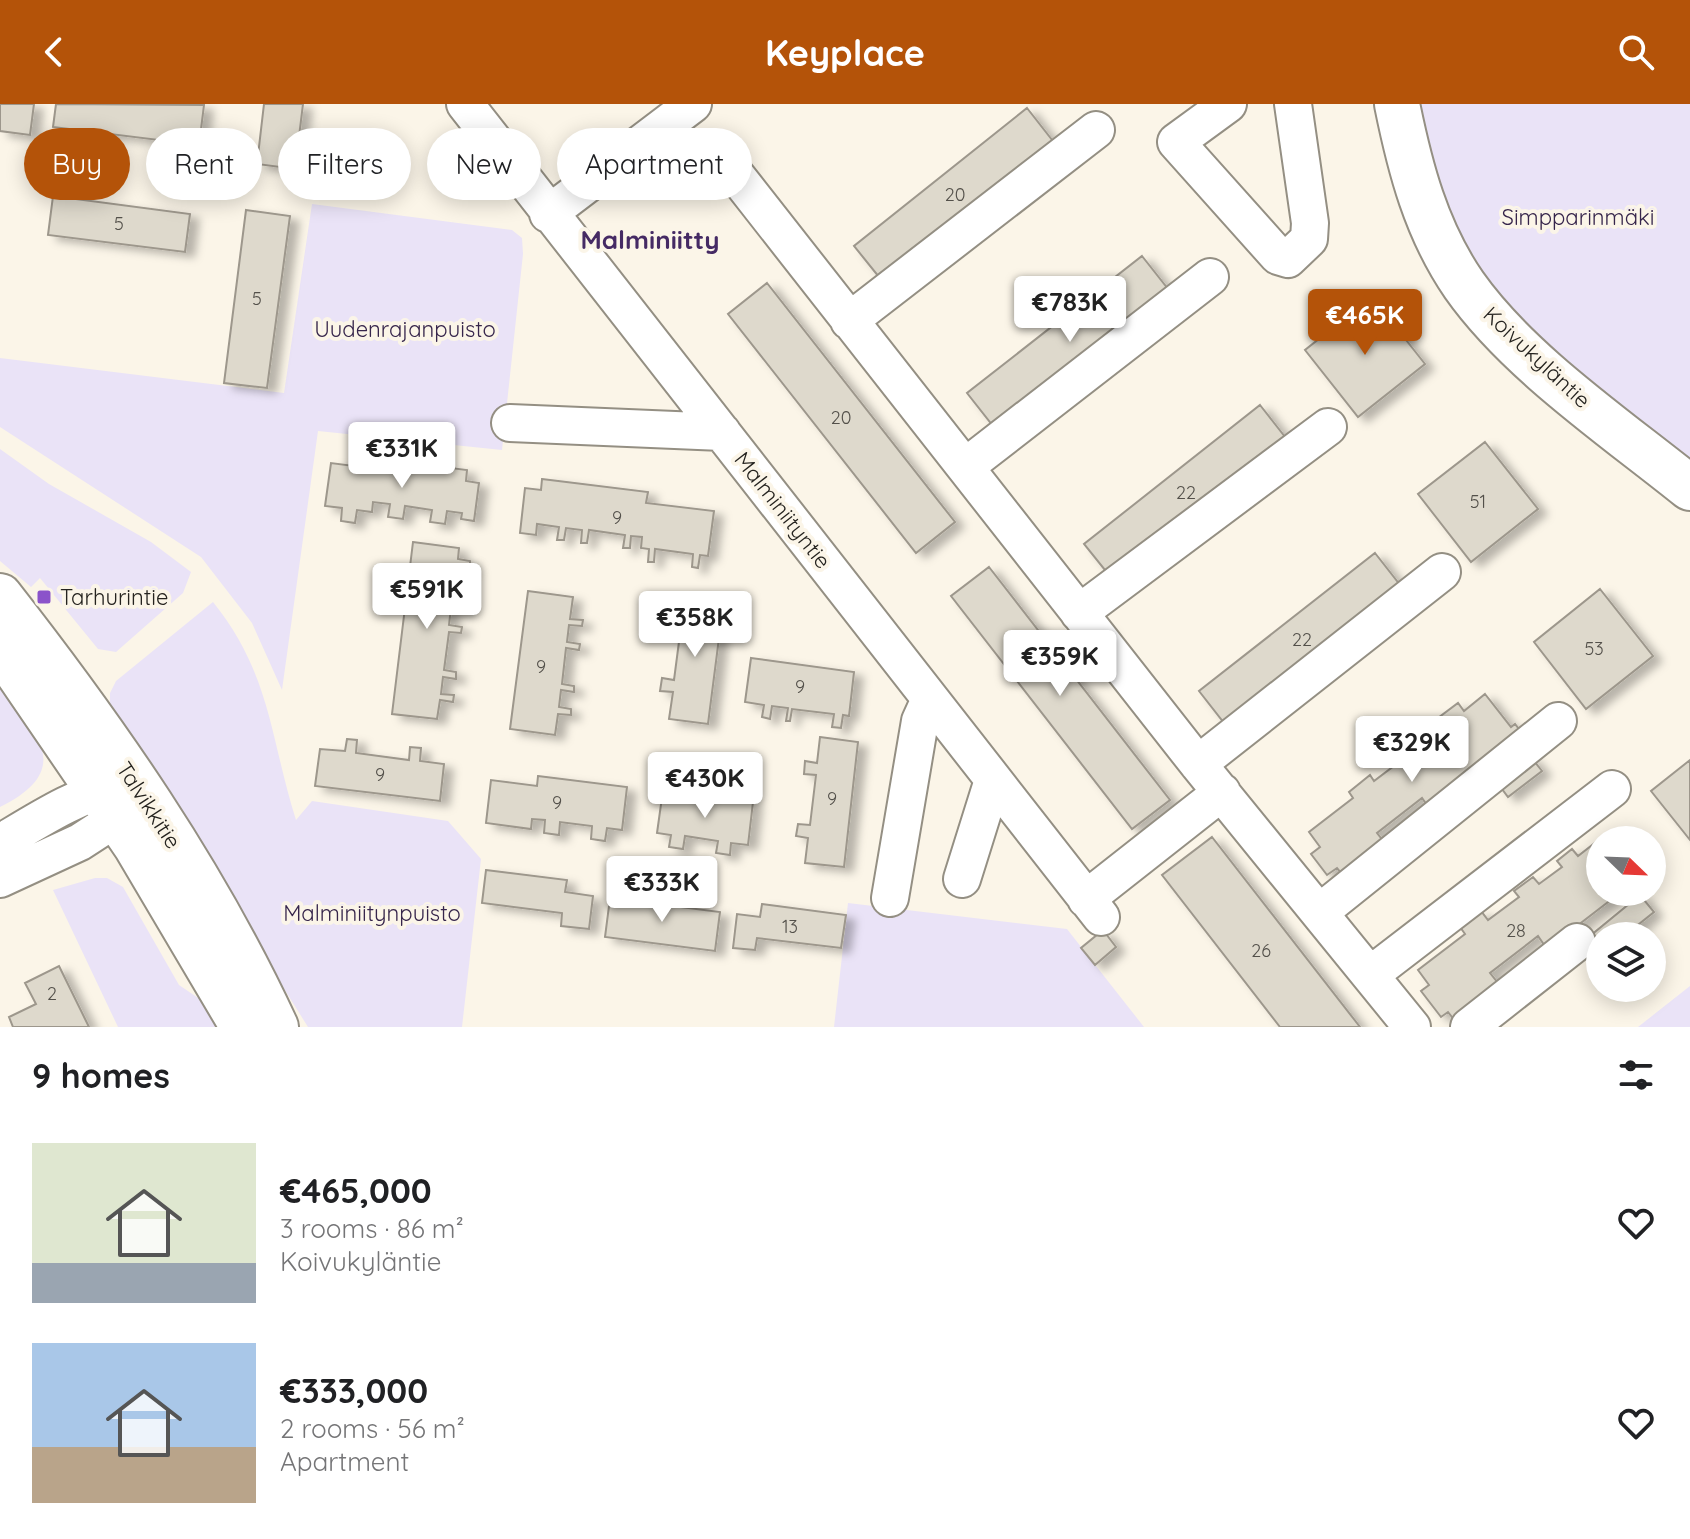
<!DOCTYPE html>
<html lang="en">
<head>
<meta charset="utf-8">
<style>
	body { margin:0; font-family:Quicksand,sans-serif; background:#f6f6f6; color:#202124; height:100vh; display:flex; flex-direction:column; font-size:30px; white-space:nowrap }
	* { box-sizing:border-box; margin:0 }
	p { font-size:26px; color:#757577 }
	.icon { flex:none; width:44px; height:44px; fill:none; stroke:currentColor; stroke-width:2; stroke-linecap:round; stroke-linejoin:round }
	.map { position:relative; height:923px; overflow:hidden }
	.drawer { display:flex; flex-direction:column; background:#fff; flex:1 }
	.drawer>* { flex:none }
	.hud { position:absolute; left:24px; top:24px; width:800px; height:72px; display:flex; gap:16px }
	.needle { width:52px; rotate:113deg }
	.buttons { position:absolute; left:1586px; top:722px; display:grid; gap:16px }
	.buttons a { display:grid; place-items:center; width:80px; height:80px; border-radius:50%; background:#fff; box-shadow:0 4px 20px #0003; font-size:40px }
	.price { position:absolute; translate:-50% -68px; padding:0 18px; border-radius:8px; background:#fff; color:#222; font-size:26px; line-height:52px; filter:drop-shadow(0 2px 4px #0008) }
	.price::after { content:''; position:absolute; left:50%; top:48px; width:24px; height:18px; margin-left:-12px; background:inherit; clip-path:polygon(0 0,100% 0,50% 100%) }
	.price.on { background:#b45309; color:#fff }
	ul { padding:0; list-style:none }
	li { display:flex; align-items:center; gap:24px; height:200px; padding:0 32px }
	li span { display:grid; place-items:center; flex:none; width:224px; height:160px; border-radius:0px; color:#555 }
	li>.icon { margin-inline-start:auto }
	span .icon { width:96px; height:96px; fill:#fffc; stroke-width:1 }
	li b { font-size:34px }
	h2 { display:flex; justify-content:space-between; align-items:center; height:96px; padding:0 32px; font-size:34px }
	.pill { padding:0 28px; border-radius:36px; background:#fff; box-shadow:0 4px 20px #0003; font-size:28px; line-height:72px }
	.pill.on { background:#b45309; color:#fff }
	header { display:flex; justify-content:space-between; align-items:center; height:104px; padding:0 32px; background:#b45309; color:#fff; font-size:36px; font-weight:700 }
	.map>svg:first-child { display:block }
	.green { fill:#eae3f7 }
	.building { fill:#ded9cc; stroke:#9d978c; stroke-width:2; filter:url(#shadow) }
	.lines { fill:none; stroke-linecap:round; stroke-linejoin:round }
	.minor-casing { stroke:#948f83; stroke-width:40 }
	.major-casing { stroke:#948f83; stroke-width:48 }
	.minor { stroke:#fff; stroke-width:36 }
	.major { stroke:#fff; stroke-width:44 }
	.poi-dot { fill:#8b53ca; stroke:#fbf5e8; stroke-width:3 }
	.labels { text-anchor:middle; stroke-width:8; stroke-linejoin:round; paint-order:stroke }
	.number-label { font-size:18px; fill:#53504a }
	.park-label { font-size:22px; fill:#36254b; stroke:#fbf5e8 }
	.street-label { font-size:22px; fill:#25231f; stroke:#fbf5e8 }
	.poi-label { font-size:22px; fill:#25231f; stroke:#fbf5e8; text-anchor:start }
	.quarter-label { font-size:26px; font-weight:bold; fill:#452a64; stroke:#fbf5e8 }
</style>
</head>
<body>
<header><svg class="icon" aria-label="back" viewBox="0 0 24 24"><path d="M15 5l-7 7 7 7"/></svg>Keyplace<svg class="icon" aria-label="search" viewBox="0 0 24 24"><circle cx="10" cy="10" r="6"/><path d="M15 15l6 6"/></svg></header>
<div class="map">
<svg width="1690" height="923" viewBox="0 0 1690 923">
	<defs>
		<filter id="shadow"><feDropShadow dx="9" dy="5" stdDeviation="4" flood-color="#0004"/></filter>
	</defs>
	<rect width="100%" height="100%" fill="#fbf5e8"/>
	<path class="green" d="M 1416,0 L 1690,0 L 1690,364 L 1508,209 L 1452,126 Z
		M 312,100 L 512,126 L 522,134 L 523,150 L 502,346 L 318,327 L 282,586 L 252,519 L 201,453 L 0,323 L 0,254 L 284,289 Z
		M 0,345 L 49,380 L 151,438 L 191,468 L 183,489 L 116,548 L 98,545 L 40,474 L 31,483 L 0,457 Z
		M 213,498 C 271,570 270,634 296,716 L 312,697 L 448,717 L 481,755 L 462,923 L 308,923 L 110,607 L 110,589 L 116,577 Z
		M 0,576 C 35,628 77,665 0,703 Z
		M 95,774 L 107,774 L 123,783 L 179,881 L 210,902 L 224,923 L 118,923 L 53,786 Z
		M 848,799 L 1067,825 L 1144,923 L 834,923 Z
		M 1690,882 L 1690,923 L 1638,923 Z"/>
	<path class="building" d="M 0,0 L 34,0 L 30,31 L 0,27 Z
		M 56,0 L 204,1 L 199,41 L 53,23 Z
		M 264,0 L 303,0 L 295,65 L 257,60 Z
		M 1027,4 L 1056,41 L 883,178 L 854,142 Z
		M 53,92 L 190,110 L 185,148 L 48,131 Z
		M 246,106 L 290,112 L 267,284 L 224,279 Z
		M 1142,152 L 1172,190 L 997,327 L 967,289 Z
		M 767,179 L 955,418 L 916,449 L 728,210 Z
		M 1372,193 L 1425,260 L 1358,313 L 1305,246 Z
		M 1260,301 L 1289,338 L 1113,476 L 1084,440 Z
		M 1485,338 L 1538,405 L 1471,458 L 1418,390 Z
		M 379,355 L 467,366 L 466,377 L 479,379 L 474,417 L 461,415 L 462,409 L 447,407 L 445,420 L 430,418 L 432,406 L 405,402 L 403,415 L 388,413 L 390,400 L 373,398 L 372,408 L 357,406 L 355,419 L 341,417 L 342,404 L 325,402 L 331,359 L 377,365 Z
		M 542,375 L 648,388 L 646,399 L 714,407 L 708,452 L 700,451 L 698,464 L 692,463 L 693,450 L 655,445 L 654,458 L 648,458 L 649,445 L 641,444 L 642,433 L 631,432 L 630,444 L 623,444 L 625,431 L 589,426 L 587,439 L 581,439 L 582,426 L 566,424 L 564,436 L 557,436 L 559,423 L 537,420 L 536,431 L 520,429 L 525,384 L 541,386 Z
		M 413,438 L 459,444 L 458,455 L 470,457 L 470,463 L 457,462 L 452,497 L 465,499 L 464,506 L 451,504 L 449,521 L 462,523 L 461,529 L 449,528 L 444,566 L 456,568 L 456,575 L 443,573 L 441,590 L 454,591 L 453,598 L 440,596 L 437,615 L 392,610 Z
		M 1375,449 L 1404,486 L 1228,624 L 1199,587 Z
		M 989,463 L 1170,696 L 1132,725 L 951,492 Z
		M 1600,485 L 1653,552 L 1586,605 L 1534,538 Z
		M 528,487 L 573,493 L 570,515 L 583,516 L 582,522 L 569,521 L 567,538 L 580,540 L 579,546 L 566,544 L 562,580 L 574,582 L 574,588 L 561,586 L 559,603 L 571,605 L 571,611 L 558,610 L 555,631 L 510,625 Z
		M 685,490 L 724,495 L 708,620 L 669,615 L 673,588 L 660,587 L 662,574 L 674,576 L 680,530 L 668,528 L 669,516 L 682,517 Z
		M 751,554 L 854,568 L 849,612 L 843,611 L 841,624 L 832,623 L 834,610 L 792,605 L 790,617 L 786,617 L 788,604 L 772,602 L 770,615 L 762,613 L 764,601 L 745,598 Z
		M 1485,590 L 1511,623 L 1515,620 L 1522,629 L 1432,708 L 1422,694 L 1377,729 L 1388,743 L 1346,775 L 1337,764 L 1327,771 L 1311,750 L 1320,743 L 1309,728 L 1353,694 L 1349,688 L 1370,671 L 1374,677 L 1403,655 L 1397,648 L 1419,630 L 1424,636 L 1439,624 L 1434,617 L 1458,599 L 1464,607 Z
		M 820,633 L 858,638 L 844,763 L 805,759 L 808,734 L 796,732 L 798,720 L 810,721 L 816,671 L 804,670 L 805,657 L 817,659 Z
		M 347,635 L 357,636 L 356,649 L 409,656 L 410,643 L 421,644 L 420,657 L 444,660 L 440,697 L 315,682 L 320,645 L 345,647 Z
		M 1530,652 L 1542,667 L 1508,693 L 1496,677 Z
		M 1690,656 L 1690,736 L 1651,687 Z
		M 538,672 L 627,683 L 622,726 L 607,724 L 605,737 L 591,735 L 592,722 L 560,718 L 559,731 L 544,729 L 545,716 L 532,715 L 531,725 L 486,719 L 491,676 L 537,682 Z
		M 663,686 L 753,698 L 748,741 L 731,739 L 730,751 L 716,749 L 718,737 L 685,732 L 683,745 L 669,743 L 671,731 L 657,729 Z
		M 1212,733 L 1360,923 L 1280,923 L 1162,771 Z
		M 1601,734 L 1600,788 L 1621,788 L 1547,845 L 1538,832 L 1490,869 L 1502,884 L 1456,918 L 1448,908 L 1441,913 L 1421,887 L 1429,881 L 1418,866 L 1465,830 L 1460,823 L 1481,807 L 1488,816 L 1519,793 L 1514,787 L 1533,773 L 1539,780 L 1562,763 L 1557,757 L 1572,745 L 1578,752 Z
		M 486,766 L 567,776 L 565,788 L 593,792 L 589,825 L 561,822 L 562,809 L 482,799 Z
		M 1640,791 L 1654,808 L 1624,832 L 1600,832 L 1600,844 L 1590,832 Z
		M 610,794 L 720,808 L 715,847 L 605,833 Z
		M 762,800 L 846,811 L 841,844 L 757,834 L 755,846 L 733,844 L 737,810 L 760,813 Z
		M 1103,826 L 1116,843 L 1095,861 L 1081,844 Z
		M 59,862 L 89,923 L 13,923 L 9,913 L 36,900 L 25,879 Z"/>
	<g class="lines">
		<defs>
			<path id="minor" d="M 465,0 L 1101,813
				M 1228,0 L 1176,38 L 1278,152 L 1288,155 L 1309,135 L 1310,119 L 1293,0
				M 724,56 L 1198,660 L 1412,923
				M 548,110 L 693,0
				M 849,217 L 1096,26
				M 510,319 L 722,328
				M 965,363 L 1210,173
				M 1079,509 L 1328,323
				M 1198,660 L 1442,468
				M 0,739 C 40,715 78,690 124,680
				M 0,775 L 80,738 L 117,714 L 128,690
				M 962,775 L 993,676
				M 890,794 L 920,617 L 930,595
				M 1086,795 L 1222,688
				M 1320,808 L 1558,617
				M 1370,871 L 1612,685
				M 1469,923 L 1577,838"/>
			<path id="major" d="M 1397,0 C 1410,64 1426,126 1464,181 C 1518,258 1617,325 1690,384
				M 0,492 C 105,626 204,768 276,923
				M 0,543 L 136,742 L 243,923"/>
		</defs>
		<use href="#minor" class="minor-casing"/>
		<use href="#major" class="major-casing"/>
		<use href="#minor" class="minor"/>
		<use href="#major" class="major"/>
	</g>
	<rect class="poi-dot" x="36" y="485" width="16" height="16" rx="4"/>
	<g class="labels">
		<g class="number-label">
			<text x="955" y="97">20</text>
			<text x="119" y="126">5</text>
			<text x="257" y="201">5</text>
			<text x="841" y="320">20</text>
			<text x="1186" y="395">22</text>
			<text x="1478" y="404">51</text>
			<text x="617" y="420">9</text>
			<text x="1302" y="542">22</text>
			<text x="1594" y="551">53</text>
			<text x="541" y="569">9</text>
			<text x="800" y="589">9</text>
			<text x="380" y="677">9</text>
			<text x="832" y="701">9</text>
			<text x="557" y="705">9</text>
			<text x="790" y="829">13</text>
			<text x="1516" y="833">28</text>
			<text x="1261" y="853">26</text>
			<text x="52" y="896">2</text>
		</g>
		<g class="park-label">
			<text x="1578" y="121">Simpparinmäki</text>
			<text x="405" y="233">Uudenrajanpuisto</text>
			<text x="372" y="817">Malminiitynpuisto</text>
		</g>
		<g class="street-label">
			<text transform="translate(1537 253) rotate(43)" y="8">Koivukyläntie</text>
			<text transform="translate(783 406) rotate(52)" y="8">Malminiityntie</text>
			<text transform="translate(149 701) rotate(57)" y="8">Talvikkitie</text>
		</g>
		<g class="poi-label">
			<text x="60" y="501">Tarhurintie</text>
		</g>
		<g class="quarter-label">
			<text x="650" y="145">Malminiitty</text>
		</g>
	</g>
</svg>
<div class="buttons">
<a><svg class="needle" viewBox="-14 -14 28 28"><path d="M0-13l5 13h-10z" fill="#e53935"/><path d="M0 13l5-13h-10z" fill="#757577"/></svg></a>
<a><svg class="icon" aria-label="layers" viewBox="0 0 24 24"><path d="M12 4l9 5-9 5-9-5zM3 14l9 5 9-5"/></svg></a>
</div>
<b class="price" style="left:1070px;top:240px">€783K</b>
<b class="price on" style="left:1365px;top:253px">€465K</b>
<b class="price" style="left:402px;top:386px">€331K</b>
<b class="price" style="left:427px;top:527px">€591K</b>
<b class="price" style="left:695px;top:555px">€358K</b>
<b class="price" style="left:1060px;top:594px">€359K</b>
<b class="price" style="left:1412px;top:680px">€329K</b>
<b class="price" style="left:705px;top:716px">€430K</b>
<b class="price" style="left:662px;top:820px">€333K</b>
<div class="hud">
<a class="pill on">Buy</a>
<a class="pill">Rent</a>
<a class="pill">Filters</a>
<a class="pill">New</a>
<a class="pill">Apartment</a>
</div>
</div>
<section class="drawer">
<h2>9 homes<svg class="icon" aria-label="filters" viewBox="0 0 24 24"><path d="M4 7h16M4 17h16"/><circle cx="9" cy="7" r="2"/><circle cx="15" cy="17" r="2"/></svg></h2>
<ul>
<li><span style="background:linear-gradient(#dfe7d0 75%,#9aa5b1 0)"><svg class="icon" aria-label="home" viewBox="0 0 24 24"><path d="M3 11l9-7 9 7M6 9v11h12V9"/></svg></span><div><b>€465,000</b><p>3 rooms · 86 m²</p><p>Koivukyläntie</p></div><svg class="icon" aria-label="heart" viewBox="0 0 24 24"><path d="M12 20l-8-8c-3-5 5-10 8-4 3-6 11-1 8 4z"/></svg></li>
<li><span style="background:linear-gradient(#a9c7e8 65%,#b9a48a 0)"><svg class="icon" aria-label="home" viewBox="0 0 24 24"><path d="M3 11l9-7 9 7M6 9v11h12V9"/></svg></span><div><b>€333,000</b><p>2 rooms · 56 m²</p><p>Apartment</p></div><svg class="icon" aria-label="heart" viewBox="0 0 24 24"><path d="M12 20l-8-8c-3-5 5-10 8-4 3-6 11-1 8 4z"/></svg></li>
</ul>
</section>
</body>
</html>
